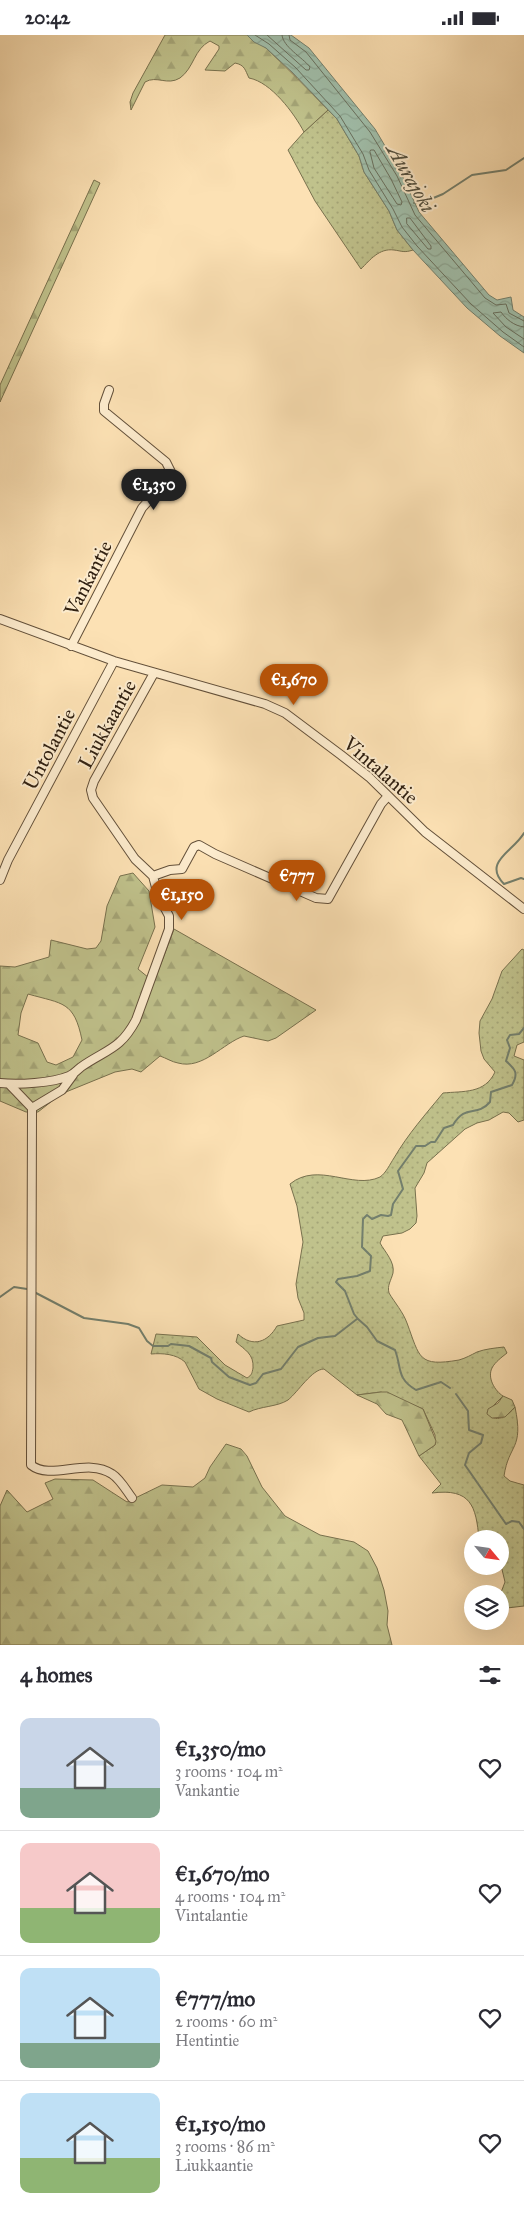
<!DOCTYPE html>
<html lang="en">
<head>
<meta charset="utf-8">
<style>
	body { margin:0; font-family:"IM FELL Great Primer",serif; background:#f7f7f7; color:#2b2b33; height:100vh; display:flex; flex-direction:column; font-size:19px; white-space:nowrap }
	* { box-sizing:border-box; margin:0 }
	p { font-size:16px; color:#7c7c81 }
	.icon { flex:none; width:28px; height:28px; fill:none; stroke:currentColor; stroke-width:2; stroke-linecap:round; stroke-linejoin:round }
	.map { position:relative; height:1610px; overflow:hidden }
	.drawer { display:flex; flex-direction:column; background:#fff; flex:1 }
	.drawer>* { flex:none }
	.needle { width:32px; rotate:119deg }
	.fabs { position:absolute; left:464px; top:1495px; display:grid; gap:10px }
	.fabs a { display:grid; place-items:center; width:45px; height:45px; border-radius:50%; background:#fff; box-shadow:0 5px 20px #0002; font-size:25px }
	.price { position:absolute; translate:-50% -42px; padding:0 11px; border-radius:18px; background:#b45309; color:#fff; font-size:16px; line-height:32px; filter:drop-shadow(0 1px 2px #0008) }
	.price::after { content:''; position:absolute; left:50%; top:30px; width:15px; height:11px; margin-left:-8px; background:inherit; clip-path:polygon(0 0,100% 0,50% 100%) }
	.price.current { background:#222; color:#fff }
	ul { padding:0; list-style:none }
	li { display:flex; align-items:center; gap:15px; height:125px; padding:0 20px }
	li+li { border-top:1px solid #e1e1e2 }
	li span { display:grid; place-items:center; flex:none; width:140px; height:100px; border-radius:10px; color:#555 }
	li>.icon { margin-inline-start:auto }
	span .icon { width:60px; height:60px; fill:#fffc; stroke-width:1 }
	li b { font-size:21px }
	h2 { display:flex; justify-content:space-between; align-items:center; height:60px; padding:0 20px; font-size:21px }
	.status { display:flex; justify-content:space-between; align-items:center; height:35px; padding:0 25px; background:#fff; direction:ltr }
	.status svg { height:14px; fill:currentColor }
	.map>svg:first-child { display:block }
	.grass { fill:url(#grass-dots); stroke:#78714e }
	.forest { fill:url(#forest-firs); stroke:#78714e; fill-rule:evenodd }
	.water { fill:url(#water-waves); stroke:#737f6d }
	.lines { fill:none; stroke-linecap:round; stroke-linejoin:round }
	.shore { stroke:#686f5e; stroke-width:1 }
	.stream { stroke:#737f6d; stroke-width:2 }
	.minor-casing { stroke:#63503a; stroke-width:10 }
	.minor { stroke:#fdecce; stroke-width:8 }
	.labels { text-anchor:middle; stroke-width:4; stroke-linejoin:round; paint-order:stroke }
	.street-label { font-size:20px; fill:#302011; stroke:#fdecce }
	.water-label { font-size:21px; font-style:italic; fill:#524f3f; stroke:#fdecce }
</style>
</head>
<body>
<div class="status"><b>20:42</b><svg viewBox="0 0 49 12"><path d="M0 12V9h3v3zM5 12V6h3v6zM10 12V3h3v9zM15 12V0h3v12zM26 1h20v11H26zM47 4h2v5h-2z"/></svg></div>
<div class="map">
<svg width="524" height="1610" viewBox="0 0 524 1610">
	<defs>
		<pattern id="grass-dots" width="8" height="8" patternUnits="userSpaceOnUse" patternTransform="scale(1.25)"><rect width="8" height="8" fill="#c0c28c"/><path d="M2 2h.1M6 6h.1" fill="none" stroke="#a5a678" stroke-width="1.8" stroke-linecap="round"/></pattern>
		<pattern id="forest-firs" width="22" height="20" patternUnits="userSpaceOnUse" patternTransform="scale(1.25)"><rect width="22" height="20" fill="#c0c28c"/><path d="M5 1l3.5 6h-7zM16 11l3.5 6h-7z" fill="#a5a678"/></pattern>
		<pattern id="water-waves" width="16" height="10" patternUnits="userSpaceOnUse" patternTransform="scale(1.25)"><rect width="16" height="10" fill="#a0beaa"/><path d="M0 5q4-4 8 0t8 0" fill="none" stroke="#8aa391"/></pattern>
	</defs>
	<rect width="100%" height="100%" fill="#fce1b4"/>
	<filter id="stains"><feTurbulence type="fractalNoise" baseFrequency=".004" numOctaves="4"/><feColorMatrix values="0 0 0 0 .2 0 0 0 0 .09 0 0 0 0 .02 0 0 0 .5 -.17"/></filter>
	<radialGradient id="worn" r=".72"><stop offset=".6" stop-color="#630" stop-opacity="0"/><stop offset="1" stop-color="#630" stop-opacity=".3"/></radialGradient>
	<path class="grass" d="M 328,75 L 337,84 L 359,121 L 364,137 L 389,176 L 397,195 L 413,215 C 404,218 402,216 394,215 C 379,213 370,225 361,234 L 315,166 L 288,115 L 304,97 Z
		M 522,914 L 524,915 L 524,1007 L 517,1010 L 514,1021 L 524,1025 L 524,1085 L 518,1087 L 509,1078 L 503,1077 L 489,1085 L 477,1088 L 465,1094 L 427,1128 L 424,1138 L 415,1153 L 417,1181 L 416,1188 L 410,1194 L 402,1198 L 383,1201 L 380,1208 C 385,1217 395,1227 393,1238 C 391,1246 387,1250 389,1258 C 395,1268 403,1277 407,1288 C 420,1323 418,1332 459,1325 C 466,1323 471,1320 477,1317 C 485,1314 495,1313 504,1312 L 507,1318 C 502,1322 495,1327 492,1333 C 487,1343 495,1356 503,1361 L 487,1377 C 495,1390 508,1381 515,1372 C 524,1415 509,1408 504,1441 L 510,1446 L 524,1450 L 524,1571 L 507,1573 L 500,1567 L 500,1560 L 505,1547 L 500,1526 L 500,1504 L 479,1504 C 476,1471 471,1453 432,1458 L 441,1449 L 419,1421 L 435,1410 L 435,1400 L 423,1374 L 381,1357 L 357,1360 L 324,1334 C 312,1334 298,1357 288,1365 C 277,1372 261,1371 249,1377 L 217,1364 L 199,1354 L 185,1327 C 176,1319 163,1318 151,1319 L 156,1299 L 197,1302 L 225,1330 L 247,1343 C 252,1340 252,1338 253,1333 C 254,1319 245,1315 236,1307 L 238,1299 C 253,1313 268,1307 277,1291 L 304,1285 L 304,1278 L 298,1263 L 296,1249 L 303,1207 L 297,1171 L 290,1149 C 318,1126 353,1155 380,1142 C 386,1138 390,1129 394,1123 C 408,1099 425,1080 443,1058 C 463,1056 485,1059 495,1037 L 484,1024 L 481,1016 L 479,998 L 480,986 L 492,964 L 502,936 Z"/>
	<path class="forest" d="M 165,0 L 247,0 C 253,5 261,8 266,13 C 287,33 308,54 328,75 L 304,97 C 294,78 271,47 249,43 C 245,35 245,30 235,28 L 225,36 L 205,35 L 219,14 L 219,11 L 210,6 C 194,14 194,33 180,43 C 167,51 157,40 145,47 L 131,75 L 130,67 L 133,58 Z
		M 94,145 L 100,148 L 0,367 L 0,350 Z
		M 133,838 L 149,856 L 155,892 L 138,934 L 154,947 L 174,894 L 316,975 L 276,1003 L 268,1006 L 244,1001 C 223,1008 203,1035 178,1028 C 172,1027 166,1023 160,1021 L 141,1037 L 132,1034 L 115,1037 L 61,1059 L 38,1077 L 26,1077 L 0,1066 L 0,931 L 15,932 L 49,922 L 51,905 L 87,914 L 96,913 L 101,906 L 107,871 L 120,841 ZM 28,959 C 63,969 74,966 82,1005 L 73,1022 L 56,1030 L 47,1027 L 38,1008 L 18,1000 L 21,978 Z
		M 381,1357 L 387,1357 L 423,1374 L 436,1406 L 435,1410 L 419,1421 L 402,1385 L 386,1379 L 377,1369 L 357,1360 Z
		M 503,1361 L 512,1365 L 515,1372 L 505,1382 L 492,1383 L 487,1379 L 488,1374 L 498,1368 Z
		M 226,1409 L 241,1414 L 247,1421 L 262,1452 L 285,1481 L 320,1500 L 354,1507 L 368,1516 L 377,1533 L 384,1555 L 388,1576 L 387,1590 L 392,1610 L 0,1610 L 0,1471 L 7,1455 L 27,1477 L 53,1464 L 45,1448 L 55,1444 L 93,1445 L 127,1467 L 162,1450 L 193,1452 L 205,1443 L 210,1432 Z"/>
	<path class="water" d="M 247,0 L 291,0 L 309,13 L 375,94 L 401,138 L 419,177 L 489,260 L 497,265 L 511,262 L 513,275 L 524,282 L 524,318 L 500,301 L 467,273 L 413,215 L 397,195 L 389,176 L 364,137 L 359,121 L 337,84 L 292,37 L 266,13 L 254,7 Z"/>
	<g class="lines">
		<path class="shore" d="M 255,0 L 269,9 L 296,33 L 340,81 L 363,119 L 369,135 L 393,174 L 402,192 L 417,211 L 471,269 L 503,297 L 524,312
			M 267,0 L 306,35 L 309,35 L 310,32 C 302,22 283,12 282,0
			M 289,0 L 290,5 L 306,17 L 370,97 L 397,141 L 415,180 L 485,263 L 496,270 L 506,269 L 509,278 L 524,286
			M 371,115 L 374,115 L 391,144 L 402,167 L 401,170 L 397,169 L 374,133 L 370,117 Z
			M 407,183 L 410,183 L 431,211 L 431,214 L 428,214 L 407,189 Z
			M 524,292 C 514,291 506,284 501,277 L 493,278 L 506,292 L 524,304"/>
		<path class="stream" d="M 414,168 L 431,164 L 443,159 L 472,140 L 506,135 L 524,123
			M 524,798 C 514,816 482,827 504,849 L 521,843 L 524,844
			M 36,1258 L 84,1283 L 128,1289 L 139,1293 L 147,1306 L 153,1311 L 168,1311 L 171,1309 L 189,1311 L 211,1323 L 212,1327 L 229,1342 L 250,1350 L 256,1348 L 263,1339 L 281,1334 L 298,1312 L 318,1303 L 335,1301 L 357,1284
			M 0,1262 L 14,1252 L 27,1254
			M 450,1353 L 441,1347 L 416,1355 C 396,1343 402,1333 395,1315 L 377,1306 L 367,1292 L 358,1284 L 354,1279 L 345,1256 L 336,1247 L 338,1244 L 357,1241 L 370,1236 L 371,1221 L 362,1212 L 363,1184 L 367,1180 L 372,1184 L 381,1180 L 388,1181 L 391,1180 L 393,1169 L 403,1154 L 398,1136 L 416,1111 L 425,1111 L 431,1107 L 435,1107 L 444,1093 L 453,1090 C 466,1068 476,1083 490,1067 L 491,1057 L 512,1050 C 519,1038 515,1034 506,1026 L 510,1013 L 507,1005 L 510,1000 L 519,999 L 524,993
			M 456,1359 L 468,1376 L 469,1395 L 483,1400 L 481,1408 L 469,1418 L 465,1430 L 506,1489 L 512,1486 L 519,1487 L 524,1494"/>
		<defs>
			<path id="minor" d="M 0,584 L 114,626 L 265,669 L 285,678 L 341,720 L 369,742 L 425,797 L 524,874
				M 71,611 L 142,473 L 168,444 L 171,437 L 166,427 L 104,376 L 104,369 L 109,355
				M 153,841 L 170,835 L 182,834 L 194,812 L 199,810 L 215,819 L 316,863 L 328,864 L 381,769 L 388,761
				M 0,845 L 8,825 L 114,626
				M 0,1048 C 18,1050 52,1048 69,1041 C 74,1039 77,1035 81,1032 C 107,1014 120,1015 136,985 L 169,894 L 169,881 L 158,860 L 153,841 L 135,824 L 93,763 L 91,755 L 94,746 L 154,638
				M 9,1049 L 32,1073 L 31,1430 C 51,1446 87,1422 112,1439 C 120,1444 126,1455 132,1463
				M 32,1073 L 62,1055 L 73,1040"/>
		</defs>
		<use href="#minor" class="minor-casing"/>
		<use href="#minor" class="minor"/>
	</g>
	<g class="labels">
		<g class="street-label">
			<text transform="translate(88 543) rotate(-63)" y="7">Vankantie</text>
			<text transform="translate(107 689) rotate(-61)" y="7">Liukkaantie</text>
			<text transform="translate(49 714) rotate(-62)" y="7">Untolantie</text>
			<text transform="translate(381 735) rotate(41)" y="7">Vintalantie</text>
		</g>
		<g class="water-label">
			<text transform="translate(411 143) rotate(60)" y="7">Aurajoki</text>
		</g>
	</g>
	<rect width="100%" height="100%" filter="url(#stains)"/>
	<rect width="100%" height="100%" fill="url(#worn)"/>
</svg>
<div class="fabs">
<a><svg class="needle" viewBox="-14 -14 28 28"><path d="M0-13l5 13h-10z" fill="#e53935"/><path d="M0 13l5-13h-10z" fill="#7c7c81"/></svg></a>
<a><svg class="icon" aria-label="layers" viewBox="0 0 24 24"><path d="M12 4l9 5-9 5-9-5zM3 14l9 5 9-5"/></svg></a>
</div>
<b class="price current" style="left:154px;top:476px">€1,350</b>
<b class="price" style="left:294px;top:671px">€1,670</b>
<b class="price" style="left:297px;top:867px">€777</b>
<b class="price" style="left:182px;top:886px">€1,150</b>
</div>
<section class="drawer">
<h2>4 homes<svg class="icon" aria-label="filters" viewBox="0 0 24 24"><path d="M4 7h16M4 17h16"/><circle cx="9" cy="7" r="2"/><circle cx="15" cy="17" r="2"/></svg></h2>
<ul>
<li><span style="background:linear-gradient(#c9d6e8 70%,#7fa58c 0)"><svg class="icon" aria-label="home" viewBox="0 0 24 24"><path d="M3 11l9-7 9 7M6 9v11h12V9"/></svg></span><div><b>€1,350/mo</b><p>3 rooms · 104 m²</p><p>Vankantie</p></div><svg class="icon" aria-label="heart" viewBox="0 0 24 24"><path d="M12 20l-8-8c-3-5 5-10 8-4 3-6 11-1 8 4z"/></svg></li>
<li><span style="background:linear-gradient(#f6c9c9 65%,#8fb573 0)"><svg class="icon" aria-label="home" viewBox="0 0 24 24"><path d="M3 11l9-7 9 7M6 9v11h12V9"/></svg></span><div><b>€1,670/mo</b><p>4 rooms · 104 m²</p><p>Vintalantie</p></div><svg class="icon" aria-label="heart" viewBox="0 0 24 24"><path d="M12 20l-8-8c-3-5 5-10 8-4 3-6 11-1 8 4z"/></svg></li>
<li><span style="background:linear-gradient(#bfe0f5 75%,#7fa58c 0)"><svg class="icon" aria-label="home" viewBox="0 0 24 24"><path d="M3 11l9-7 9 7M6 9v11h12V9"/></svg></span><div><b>€777/mo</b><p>2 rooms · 60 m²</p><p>Hentintie</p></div><svg class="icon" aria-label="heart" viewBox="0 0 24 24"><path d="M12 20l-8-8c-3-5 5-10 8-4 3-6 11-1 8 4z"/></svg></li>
<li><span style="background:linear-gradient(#bfe0f5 65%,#8fb573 0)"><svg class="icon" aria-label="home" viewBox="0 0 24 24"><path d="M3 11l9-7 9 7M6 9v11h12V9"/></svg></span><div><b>€1,150/mo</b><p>3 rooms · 86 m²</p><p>Liukkaantie</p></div><svg class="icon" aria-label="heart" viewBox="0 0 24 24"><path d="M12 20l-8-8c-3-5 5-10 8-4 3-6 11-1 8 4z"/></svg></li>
</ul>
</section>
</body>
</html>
